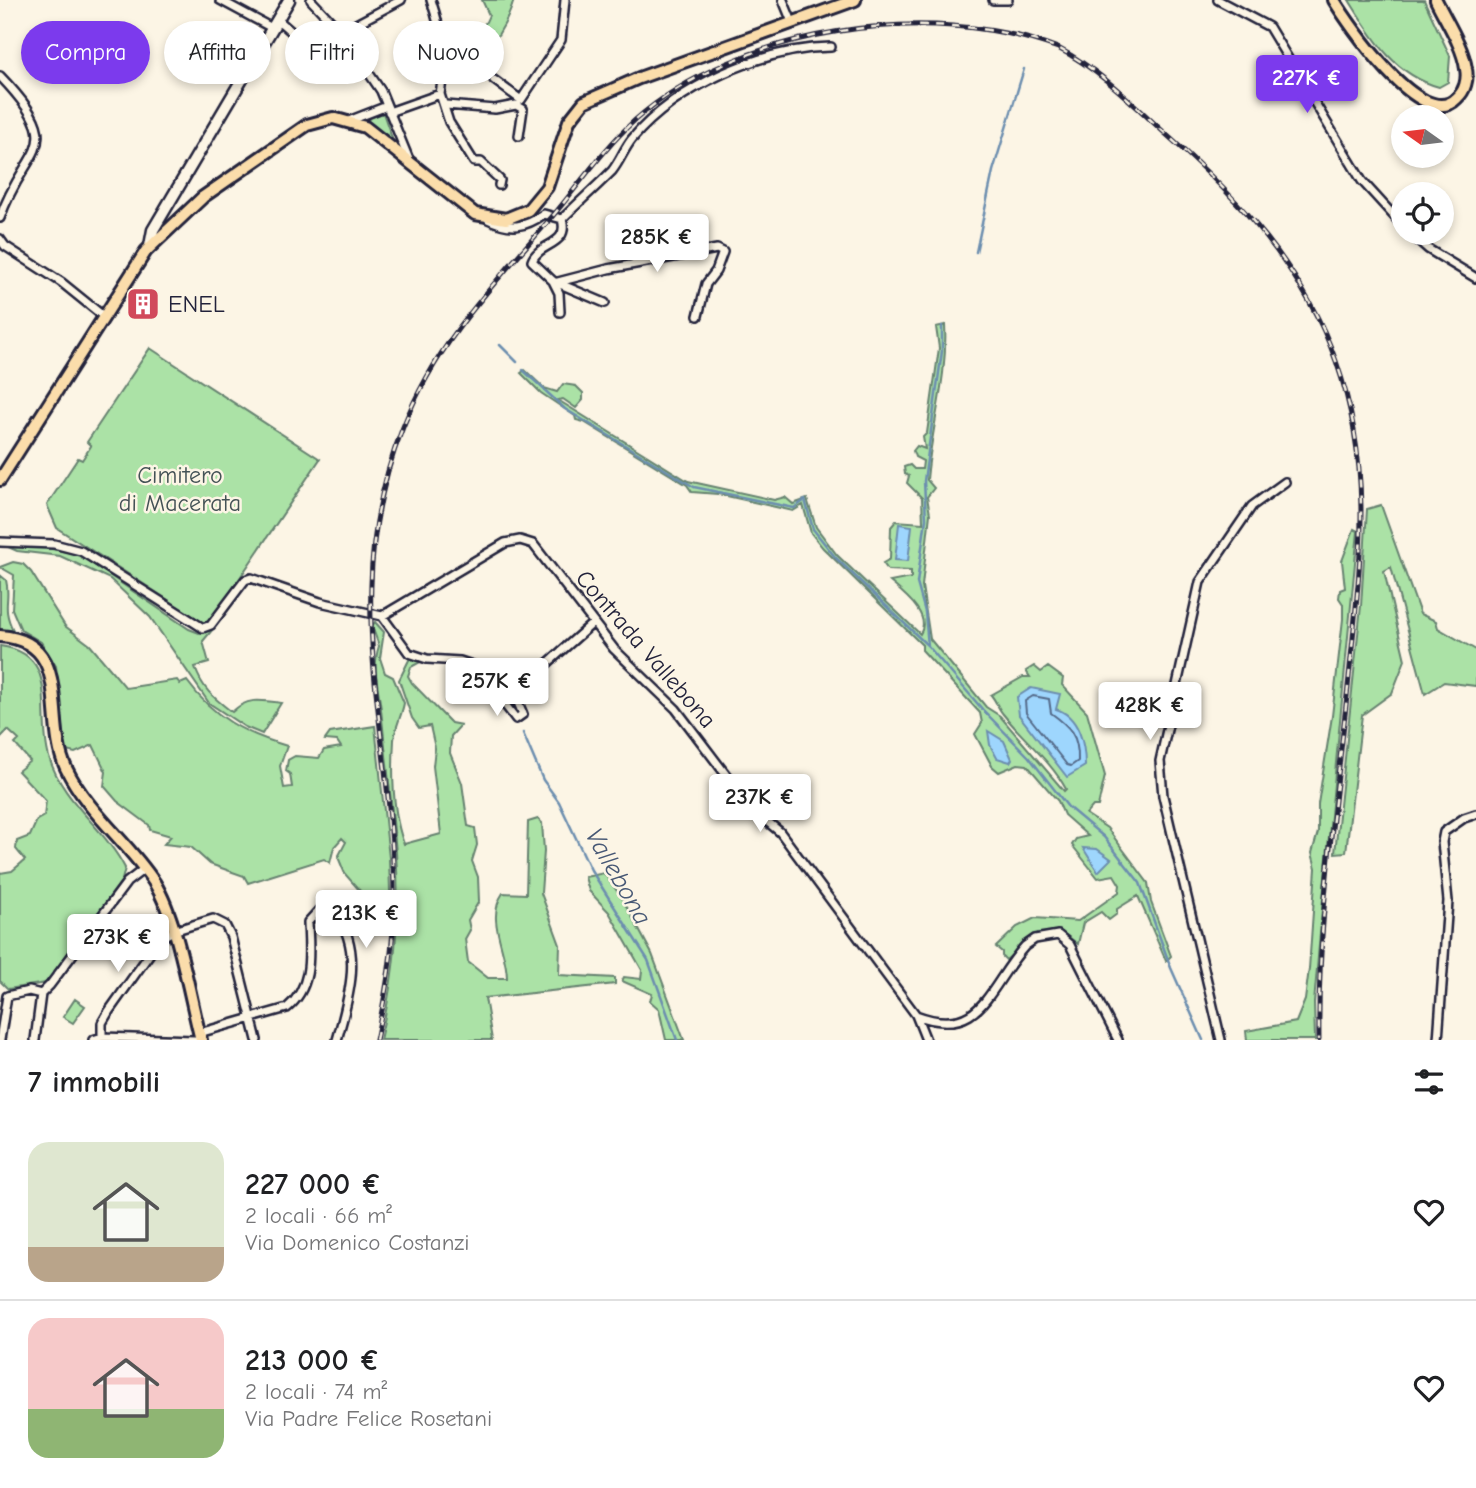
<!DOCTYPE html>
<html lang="it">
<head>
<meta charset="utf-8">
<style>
	body { margin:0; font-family:"Comic Neue",sans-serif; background:#f2f2f2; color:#202124; height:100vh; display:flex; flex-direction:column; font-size:26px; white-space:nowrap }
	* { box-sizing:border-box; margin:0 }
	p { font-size:23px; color:#757577 }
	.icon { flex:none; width:38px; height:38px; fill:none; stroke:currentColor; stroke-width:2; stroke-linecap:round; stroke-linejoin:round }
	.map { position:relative; height:1040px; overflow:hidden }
	.drawer { display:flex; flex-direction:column; background:#fff; flex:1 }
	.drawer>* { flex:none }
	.guide { position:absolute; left:21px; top:21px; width:700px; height:63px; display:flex; gap:14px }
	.needle { width:46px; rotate:284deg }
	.controls { position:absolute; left:1391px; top:105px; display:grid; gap:14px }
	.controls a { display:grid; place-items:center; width:63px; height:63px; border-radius:50%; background:#fff; box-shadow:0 4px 10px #0003; font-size:35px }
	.price { position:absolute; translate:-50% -60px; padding:0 16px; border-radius:7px; background:#fff; color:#222; font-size:23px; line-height:46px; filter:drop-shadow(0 2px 4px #0008) }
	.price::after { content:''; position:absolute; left:50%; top:42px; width:21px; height:16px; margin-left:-10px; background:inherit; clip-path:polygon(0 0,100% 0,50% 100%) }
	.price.current { background:#7c3aed; color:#fff }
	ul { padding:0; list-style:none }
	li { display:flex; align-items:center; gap:21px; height:175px; padding:0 28px }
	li+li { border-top:2px solid #e0e0e0 }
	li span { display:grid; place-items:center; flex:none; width:196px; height:140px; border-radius:21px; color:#555 }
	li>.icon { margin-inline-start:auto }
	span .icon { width:84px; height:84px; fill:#fffc; stroke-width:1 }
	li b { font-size:30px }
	h2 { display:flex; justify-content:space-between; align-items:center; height:84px; padding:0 28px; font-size:30px }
	.pill { padding:0 24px; border-radius:32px; background:#fff; box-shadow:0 4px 10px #0003; font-size:24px; line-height:63px }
	.pill.current { background:#7c3aed; color:#fff }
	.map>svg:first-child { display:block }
	.green { fill:#abe2a6; stroke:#668270; stroke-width:2 }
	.water { fill:#9ed6fd; stroke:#6c8eaf; stroke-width:2 }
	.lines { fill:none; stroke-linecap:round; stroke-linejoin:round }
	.shore { stroke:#546a89; stroke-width:2 }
	.stream { stroke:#6c8eaf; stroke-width:2.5 }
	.street-casing { stroke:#22223b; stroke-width:12 }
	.secondary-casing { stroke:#22223b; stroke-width:15 }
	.primary-casing { stroke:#22223b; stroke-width:16 }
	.street { stroke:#fcf5e5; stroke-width:7 }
	.secondary { stroke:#fcf5e5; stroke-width:10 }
	.primary { stroke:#fbddab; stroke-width:10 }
	.rail-casing { stroke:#22223b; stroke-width:5 }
	.rail { stroke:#fcf5e5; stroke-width:2.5; stroke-dasharray:8; stroke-linecap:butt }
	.labels { text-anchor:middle; stroke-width:5; stroke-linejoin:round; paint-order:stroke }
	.poi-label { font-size:24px; fill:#22223b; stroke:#fcf5e5; text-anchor:start }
	.park-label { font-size:24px; fill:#445256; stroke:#fcf5e5 }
	.street-label { font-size:24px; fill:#22223b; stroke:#fcf5e5 }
	.water-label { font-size:26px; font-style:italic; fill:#475875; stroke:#fcf5e5 }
</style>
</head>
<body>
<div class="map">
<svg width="1476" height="1040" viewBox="0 0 1476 1040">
	<rect width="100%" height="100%" fill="#fcf5e5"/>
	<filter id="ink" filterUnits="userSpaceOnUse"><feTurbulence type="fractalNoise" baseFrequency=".0143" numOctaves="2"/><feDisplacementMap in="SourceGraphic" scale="14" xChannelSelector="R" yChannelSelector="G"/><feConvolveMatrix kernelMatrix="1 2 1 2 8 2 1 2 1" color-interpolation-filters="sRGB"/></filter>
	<g filter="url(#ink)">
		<path class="green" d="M 482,0 L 514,0 C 505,30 484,63 452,71 L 447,37 C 469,37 481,37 489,15 Z
			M 1349,0 L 1424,0 L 1450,56 L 1448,82 L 1439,87 C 1393,74 1372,37 1349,0 Z
			M 383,113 L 393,141 L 365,120 Z
			M 945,325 C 948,377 931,428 927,480 L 934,488 L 927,497 L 930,514 L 922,586 L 930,639 L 986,707 L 1000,716 L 1064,791 L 1066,789 C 1050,760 1024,740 1003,714 C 998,708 996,701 991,695 L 1023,677 L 1030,677 L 1026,671 L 1034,666 L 1041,672 L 1048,667 L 1063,678 L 1062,685 L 1087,712 L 1105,776 L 1098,806 L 1093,806 L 1086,814 L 1107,828 L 1148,883 L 1151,902 L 1171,956 L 1166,961 L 1138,896 L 1117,909 L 1117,914 L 1109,920 L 1101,912 L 1083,923 L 1078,944 L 1062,932 L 1038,933 L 1006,960 L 1002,956 L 1002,952 L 996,947 L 1017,927 L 1035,918 L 1078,921 L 1119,892 L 1120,885 L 1114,875 L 1098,878 L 1072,845 L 1076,839 L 1088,836 L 1064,815 L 1058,801 L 1027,765 L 1018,764 L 999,772 L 992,766 L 975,734 L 982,723 L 980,713 L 922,650 L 922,645 L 823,548 L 811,533 L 803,505 L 793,511 L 718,494 L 692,492 L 687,485 L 584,422 L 576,420 L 575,416 L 541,393 L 521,373 L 525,370 L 544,388 L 557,392 L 563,384 L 576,386 L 583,393 L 583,400 L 576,408 L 563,399 L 558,400 L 688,481 L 774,500 L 785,497 L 793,504 L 807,499 L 816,527 L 837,555 L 920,634 C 932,615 904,594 890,582 L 911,578 L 911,571 L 888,570 L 883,563 L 890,559 L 891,527 L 896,521 L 923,523 L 922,498 L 907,483 L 909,476 L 905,474 L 904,467 L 910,465 L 914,469 L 922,469 L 923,461 L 915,457 L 913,451 L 917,446 L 925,449 L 923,437 L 927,433 L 939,348 L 936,327 Z
			M 150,348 L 320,459 L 212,619 L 204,623 L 57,528 L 47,505 L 78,458 L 82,460 L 91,446 L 87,442 Z
			M 1381,505 L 1420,614 L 1436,621 L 1438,628 L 1476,650 L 1476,686 L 1444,682 L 1425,694 L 1391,567 L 1384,571 L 1405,660 L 1392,693 L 1362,715 L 1346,852 L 1335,853 L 1361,606 L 1367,509 Z
			M 1354,529 L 1358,531 L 1322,910 L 1314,1003 L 1315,1040 L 1247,1040 L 1246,1031 L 1296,1022 L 1305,1000 L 1309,969 L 1316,868 L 1312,853 L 1318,832 L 1318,804 L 1332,716 L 1343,619 L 1343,604 L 1339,598 L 1340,590 L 1345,588 L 1342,561 Z
			M 31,545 L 78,554 L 189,629 L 199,633 L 213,629 L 203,641 L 209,663 L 195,667 C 202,689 214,698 232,712 C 247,697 261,700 281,703 L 262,734 L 245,727 L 209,703 L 150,617 L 110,579 L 60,556 L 17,551 L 6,546 Z
			M 13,562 L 23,564 L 31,572 L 65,626 L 90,645 L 126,688 L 177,680 L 180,684 L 187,681 C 213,717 245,734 287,746 L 280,766 L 284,788 L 292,787 L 290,774 L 286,771 L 288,760 L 295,756 L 319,758 L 324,750 L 341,747 L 337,741 L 325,740 L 330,733 L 375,726 L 389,858 L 391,925 L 384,926 L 375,909 L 371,911 L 374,926 L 364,933 L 355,903 L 368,900 L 345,874 L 338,857 L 346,842 L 342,838 L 334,847 L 330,863 L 324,859 L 248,883 L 244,876 L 210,864 L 191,847 L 164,844 L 171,836 L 150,830 L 149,825 L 117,801 L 104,786 L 106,772 L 93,745 L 75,753 L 66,751 L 56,666 L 41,642 L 21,630 L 12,609 L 14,575 L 0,567 Z
			M 0,575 L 6,580 C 11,600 1,606 13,630 L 0,631 Z
			M 375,622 L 384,632 L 380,658 L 385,673 L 393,677 L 404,703 C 402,715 395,727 394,740 C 392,772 392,812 404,844 L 441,834 L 433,766 L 435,748 L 430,726 L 419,728 L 412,718 L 399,680 L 410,658 L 422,661 L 411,667 L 408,676 L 412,683 L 451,723 L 461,725 L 451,736 L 450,753 L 462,783 L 468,826 L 475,828 L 477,845 L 472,861 L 478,877 L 479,901 L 468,920 L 470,930 L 465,939 L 468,962 L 488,978 L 507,978 C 507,950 485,919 503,893 L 526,894 L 528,822 L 538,819 L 542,823 L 544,851 L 541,893 L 560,945 L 559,975 L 615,978 L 615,984 L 485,998 L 492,1040 L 380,1040 C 394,977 401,918 396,853 C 392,805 386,757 381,709 C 378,687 372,666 379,646 L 372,626 Z
			M 0,646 C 62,654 36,714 49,757 C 63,803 104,827 125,868 L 122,880 L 46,983 L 8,989 L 0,981 L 0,873 L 12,871 L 25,860 L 16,849 L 17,841 L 30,836 L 37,820 L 44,816 L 46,801 L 18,771 L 30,761 L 15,744 L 19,740 L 8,730 L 0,738 Z
			M 604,873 L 622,898 L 652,954 L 684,1040 L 666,1040 L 659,1009 L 650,1001 L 652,994 L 622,981 L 624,977 L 641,979 L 642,970 L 609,912 L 589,891 L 585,877 Z
			M 75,999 L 85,1006 L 73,1023 L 63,1017 Z"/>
		<path class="water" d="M 899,524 L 912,526 L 908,561 L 895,560 Z
			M 1031,688 L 1060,694 L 1056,709 C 1079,716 1085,744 1085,766 L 1067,777 L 1019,715 L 1017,697 Z
			M 988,731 L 1004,741 L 1012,759 L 1010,762 L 997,758 L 990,745 Z
			M 1083,848 L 1097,849 L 1111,859 L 1098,872 Z"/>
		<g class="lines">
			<path class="shore" d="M 1033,696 L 1049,699 L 1051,713 C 1069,726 1079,735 1078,761 L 1071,766 L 1067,765 L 1026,713 L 1025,701 Z"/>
			<path class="stream" d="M 976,252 L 993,171 L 1024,69
				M 942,326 L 942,351 L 924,481 L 926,519 L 917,583 L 925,612 L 928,646 L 983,710 L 1029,757 L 1068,807 L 1104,837 L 1140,883 L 1171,968 L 1203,1040
				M 500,345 L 517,362
				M 523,370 L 565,409 L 694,487 L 794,508 L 805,500 L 813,529 L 835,557 L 928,646
				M 523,733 L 543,780 L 559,802 L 591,870 L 648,960 L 677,1040"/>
			<defs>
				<path id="street" d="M 220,0 L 272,28
					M 311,0 L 341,32 L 381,91 L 410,162
					M 431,0 C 442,33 447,59 440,94
					M 783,0 L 792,22
					M 993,0 L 1008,0
					M 1218,0 L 1269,27 L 1362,181 L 1404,227
					M 277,19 L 325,61 L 351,45
					M 341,32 L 401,0
					M 0,76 C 71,150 25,144 0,218
					M 494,80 L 521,100 L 561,40 L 565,0
					M 446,105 L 495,109 L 516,105 L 523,109 L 519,136
					M 389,112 L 440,94 L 449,122 L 474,162 L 481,162 L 500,180 L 499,185
					M 351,120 L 387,106
					M 488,219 C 510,230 525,228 544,214 L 562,219 C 570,246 539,242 532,261 L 553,281 L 605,303
					M 562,219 C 578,203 596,187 612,171 C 620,161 624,149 632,139 C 677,86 763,48 831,47
					M 1410,233 L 1428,249 L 1476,278
					M 0,239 L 5,246 L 61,282 L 103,316
					M 553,281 L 559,293 L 560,312
					M 558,282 L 608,269 L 717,249 L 723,252 L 716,271 L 706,284 L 698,316
					M 0,542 L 54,544 L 81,551 L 203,628 L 211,625 L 245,580 L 251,578 L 320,602 L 382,616 L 505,543 L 520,540 L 533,544 L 614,649 L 676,709 L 752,809 L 780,832 L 916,1015 C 982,1040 988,987 1025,946 L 1035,939 L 1058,935 L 1070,945 L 1118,1040
					M 382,616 L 409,653 L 427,659 L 460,661 L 475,666 L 516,719 L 523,714 L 514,693 L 593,623
					M 916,1015 L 926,1040
					M 199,1033 L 287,1008 C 314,986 309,953 308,922 L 319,910 L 336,915 C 364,950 348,1001 337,1040
					M 102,1037 L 102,1023 L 109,1011 L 161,938 L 173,931 L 213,919 L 225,925 L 231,937 L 257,1040
					M 0,1040 L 7,996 L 29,991 L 41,994 L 50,985 L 127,882 L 140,872
					M 35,1040 L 41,994
					M 93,1040 L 102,1037 L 194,1040
					M 1221,1040 L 1163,796 L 1160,761 L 1200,582 L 1252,506 L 1285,482
					M 1438,1040 L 1448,901 L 1442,842 L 1444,832 L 1464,818 L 1476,814"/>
				<path id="secondary" d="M 150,246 L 153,230 L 289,0"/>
				<path id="primary" d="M 1334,0 C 1348,23 1423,134 1457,98 C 1465,91 1468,79 1466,69 C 1463,46 1446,21 1436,0
					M 0,480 L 146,251 L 203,197 L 307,125 L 333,118 L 365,127 L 475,214 L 506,219 L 528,210 L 547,187 L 569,121 L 584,102 L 639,78 L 855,0
					M 0,636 C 75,641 43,721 66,768 C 87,812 128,842 154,882 C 178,921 189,994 201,1040"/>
			</defs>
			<use href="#street" class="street-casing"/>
			<use href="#secondary" class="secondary-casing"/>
			<use href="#primary" class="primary-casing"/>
			<use href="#street" class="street"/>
			<use href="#secondary" class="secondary"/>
			<use href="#primary" class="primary"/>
			<defs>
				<path id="rail" d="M 376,1040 C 386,993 394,948 394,900 C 394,732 336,594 403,427 C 437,342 492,286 551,218 C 579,185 603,149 635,120 C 739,28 930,0 1058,48 C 1100,70 1133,104 1168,136 C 1240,200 1303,268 1336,361 C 1373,466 1361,559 1350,667 C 1338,790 1317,916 1319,1040"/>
			</defs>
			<use href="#rail" class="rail-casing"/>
			<use href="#rail" class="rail"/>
		</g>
	</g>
	<defs>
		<symbol id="building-square" viewBox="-11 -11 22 22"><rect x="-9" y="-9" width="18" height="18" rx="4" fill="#d1495b" stroke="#fcf5e5"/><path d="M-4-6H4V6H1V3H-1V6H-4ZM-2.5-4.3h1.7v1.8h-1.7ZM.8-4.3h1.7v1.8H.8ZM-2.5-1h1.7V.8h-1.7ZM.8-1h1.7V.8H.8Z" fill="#fff"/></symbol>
	</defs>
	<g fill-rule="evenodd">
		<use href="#building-square" x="124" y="285" width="38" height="38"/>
	</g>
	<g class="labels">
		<g class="poi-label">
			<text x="168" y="312">ENEL</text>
		</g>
		<g class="park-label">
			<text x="180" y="483">Cimitero<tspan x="180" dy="28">di Macerata</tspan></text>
		</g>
		<g class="street-label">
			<text transform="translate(646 649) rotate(49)" y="8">Contrada Vallebona</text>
		</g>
		<g class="water-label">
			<text transform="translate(619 876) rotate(60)" y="9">Vallebona</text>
		</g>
	</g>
</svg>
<div class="controls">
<a><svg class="needle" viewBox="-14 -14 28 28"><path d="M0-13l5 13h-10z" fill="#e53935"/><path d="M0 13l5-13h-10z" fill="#757577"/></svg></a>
<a><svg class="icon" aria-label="locate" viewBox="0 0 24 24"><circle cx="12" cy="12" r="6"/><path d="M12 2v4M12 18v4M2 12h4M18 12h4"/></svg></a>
</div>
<b class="price current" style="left:1307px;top:115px">227K €</b>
<b class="price" style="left:657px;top:274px">285K €</b>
<b class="price" style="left:497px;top:718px">257K €</b>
<b class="price" style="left:1150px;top:742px">428K €</b>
<b class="price" style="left:760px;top:834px">237K €</b>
<b class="price" style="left:366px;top:950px">213K €</b>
<b class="price" style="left:118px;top:974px">273K €</b>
<div class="guide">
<a class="pill current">Compra</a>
<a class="pill">Affitta</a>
<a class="pill">Filtri</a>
<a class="pill">Nuovo</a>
</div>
</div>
<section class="drawer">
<h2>7 immobili<svg class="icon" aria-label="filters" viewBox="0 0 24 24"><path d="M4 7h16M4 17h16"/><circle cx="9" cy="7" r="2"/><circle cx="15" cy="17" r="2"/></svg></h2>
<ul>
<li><span style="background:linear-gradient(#dfe7d0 75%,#b9a48a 0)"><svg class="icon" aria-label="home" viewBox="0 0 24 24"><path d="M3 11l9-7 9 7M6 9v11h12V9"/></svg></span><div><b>227 000 €</b><p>2 locali · 66 m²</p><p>Via Domenico Costanzi</p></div><svg class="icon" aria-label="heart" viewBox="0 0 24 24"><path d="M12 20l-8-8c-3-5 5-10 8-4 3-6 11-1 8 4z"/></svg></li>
<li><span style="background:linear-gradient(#f6c9c9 65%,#8fb573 0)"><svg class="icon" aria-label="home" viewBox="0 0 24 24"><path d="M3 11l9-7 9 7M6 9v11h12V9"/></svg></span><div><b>213 000 €</b><p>2 locali · 74 m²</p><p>Via Padre Felice Rosetani</p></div><svg class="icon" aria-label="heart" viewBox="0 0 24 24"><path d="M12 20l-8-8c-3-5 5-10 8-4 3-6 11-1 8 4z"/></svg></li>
</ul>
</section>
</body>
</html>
